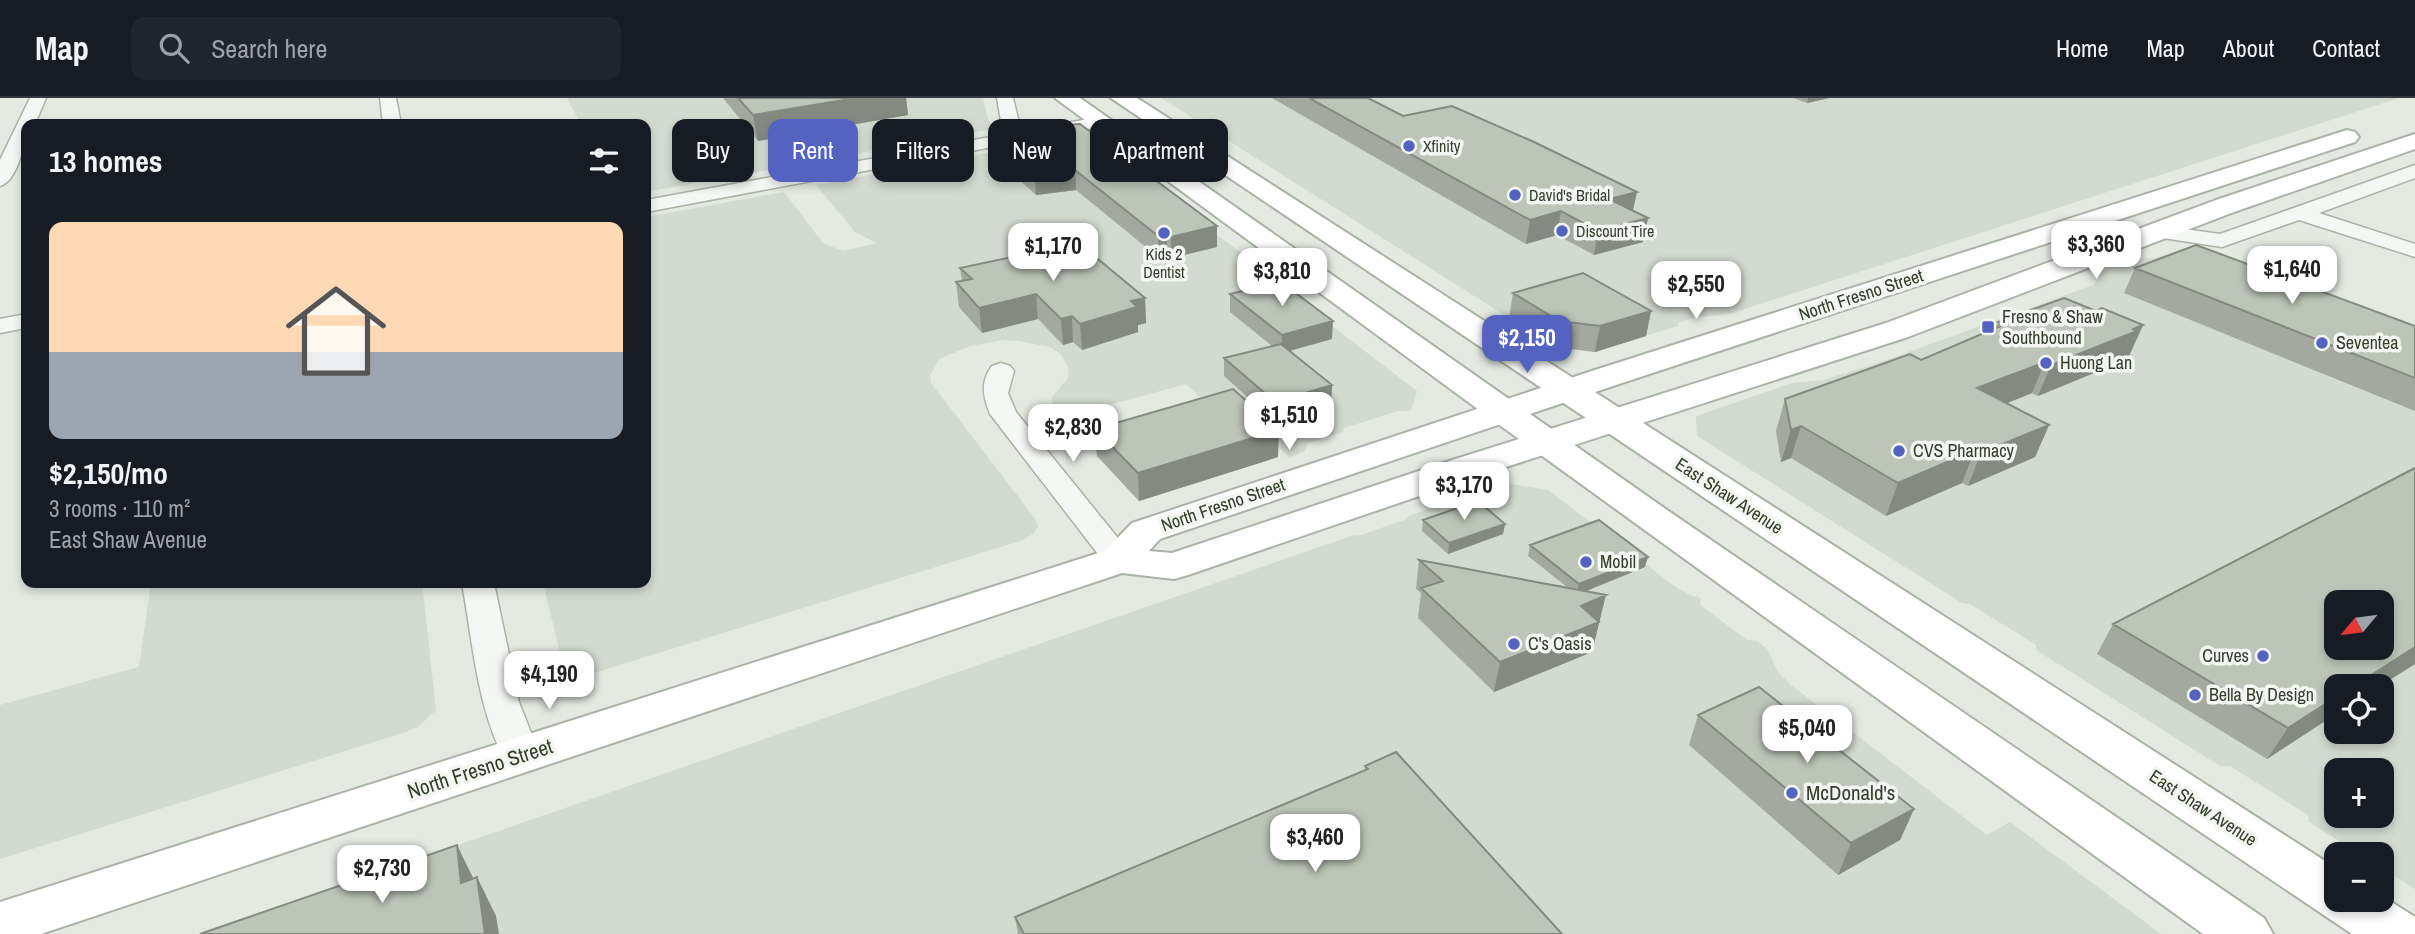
<!DOCTYPE html>
<html lang="en">
<head>
<meta charset="utf-8">
<style>
	body { margin:0; font-family:"Archivo Narrow",sans-serif; background:#20242c; color:#f1f3f6; height:100vh; display:flex; flex-direction:column; font-size:26px; white-space:nowrap }
	* { box-sizing:border-box; margin:0 }
	p { font-size:23px; color:#9ea1a6 }
	.icon { flex:none; width:38px; height:38px; fill:none; stroke:currentColor; stroke-width:2; stroke-linecap:round; stroke-linejoin:round }
	.map { position:relative; flex:1; overflow:hidden }
	.panel { position:absolute; left:21px; top:21px; width:630px; height:469px; display:flex; flex-direction:column; background:#171b24; border-radius:14px; box-shadow:0 4px 10px #0003 }
	.panel>* { flex:none }
	.banner { position:absolute; left:672px; top:21px; width:665px; height:63px; display:flex; gap:14px }
	.needle { width:46px; rotate:241deg }
	.fabs { position:absolute; left:2324px; top:492px; display:grid; gap:14px }
	.fabs a { display:grid; place-items:center; width:70px; height:70px; border-radius:14px; background:#171b24; box-shadow:0 4px 10px #0003; font-size:35px }
	.price { position:absolute; translate:-50% -60px; padding:0 16px; border-radius:14px; background:#fff; color:#222; font-size:23px; line-height:46px; filter:drop-shadow(0 2px 4px #0008) }
	.price::after { content:''; position:absolute; left:50%; top:42px; width:21px; height:16px; margin-left:-10px; background:inherit; clip-path:polygon(0 0,100% 0,50% 100%) }
	.price.selected { background:#5462c0; color:#fff }
	ul { padding:0; list-style:none }
	li { display:grid; align-content:center; gap:14px; height:371px; padding:0 28px }
	li span { display:grid; place-items:center; height:217px; border-radius:14px; color:#555 }
	li>.icon { margin-inline-start:auto }
	span .icon { width:126px; height:126px; fill:#fffc; stroke-width:1 }
	li b { font-size:30px }
	h2 { display:flex; justify-content:space-between; align-items:center; height:84px; padding:0 28px; font-size:30px }
	.chip { padding:0 24px; border-radius:14px; background:#171b24; box-shadow:0 4px 10px #0003; font-size:24px; line-height:63px }
	.chip.selected { background:#5462c0; color:#fff }
	header { display:flex; align-items:center; gap:42px; box-sizing:border-box; height:98px; padding:0 35px; background:#171b24; border-bottom:2px solid #363941 }
	header strong { font-size:33px }
	nav { display:flex; gap:38px; margin-inline-start:auto; font-size:24px }
	.search { width:490px; height:63px; background:#20242c; display:flex; align-items:center; gap:18px; box-sizing:border-box; padding:0 24px; border-radius:14px; color:#9ea1a6; font-size:26px }
	.map>svg:first-child { display:block }
	.built { fill:#d3dad0; fill-rule:evenodd }
	.lines { fill:none; stroke-linecap:round; stroke-linejoin:round }
	.minor-casing { stroke:#abb3a7; stroke-width:3 }
	.secondary-casing { stroke:#abb3a7; stroke-width:4 }
	.primary-casing { stroke:#a8b3a2; stroke-width:4 }
	.minor { fill:#f5f7f4; fill-rule:evenodd }
	.secondary { fill:#fff; fill-rule:evenodd }
	.primary { fill:#fff; fill-rule:evenodd }
	.wall { fill:#a3a99f }
	.shaded-wall { fill:#848a82 }
	.building { fill:#bdc5b9; stroke:#848a82; stroke-width:2; fill-rule:evenodd }
	.poi-dot { fill:#5462c0; stroke:#f3f6f1; stroke-width:2.5 }
	.labels { text-anchor:middle; stroke-width:7; stroke-linejoin:round; paint-order:stroke }
	.far-poi-label { font-size:16px; fill:#323f2b; stroke:#f3f6f1; text-anchor:start }
	.street-label { font-size:18px; fill:#323f2b; stroke:#f3f6f1 }
	.poi-label { font-size:18px; fill:#323f2b; stroke:#f3f6f1; text-anchor:start }
	.near-street-label { font-size:21px; fill:#323f2b; stroke:#f3f6f1 }
	.near-poi-label { font-size:21px; fill:#323f2b; stroke:#f3f6f1; text-anchor:start }
</style>
</head>
<body>
<header>
<strong>Map</strong>
<div class="search"><svg class="icon" aria-label="search" viewBox="0 0 24 24"><circle cx="10" cy="10" r="6"/><path d="M15 15l6 6"/></svg>Search here</div>
<nav><a>Home</a><a>Map</a><a>About</a><a>Contact</a></nav>
</header>
<div class="map">
<svg width="2415" height="836" viewBox="0 0 2415 836">
	<rect width="100%" height="100%" fill="#e4e9e2"/>
	<path class="built" d="M 567,0 L 983,0 L 988,22 L 993,28 L 988,32 L 646,94 L 646,26 L 581,26 Z
		M 1161,0 L 2399,0 L 1729,216 L 1693,220 L 1678,225 L 1678,228 L 1641,239 L 1555,249 Z
		M 1078,38 L 1085,40 L 1270,176 L 1329,220 L 1332,228 L 1417,293 L 1411,313 L 1398,313 L 1344,330 L 1343,334 L 1308,345 L 1304,354 L 1289,359 L 1223,299 L 1205,304 L 1186,286 L 1054,322 L 1052,299 L 1068,280 L 1069,272 L 1061,256 L 1050,249 L 1019,243 L 1003,242 L 970,248 L 939,261 L 930,277 L 931,285 L 1036,422 L 1038,428 L 1034,435 L 1023,442 L 597,574 L 586,577 L 568,573 L 563,567 L 543,485 L 646,485 L 646,119 L 784,94 L 823,145 L 843,153 L 877,145 L 855,134 L 816,87 Z
		M 2186,150 L 2415,235 L 2415,791 L 2382,770 L 2382,756 L 2360,756 L 2309,724 L 2308,717 L 2230,668 L 2220,668 L 2036,552 L 2036,547 L 1970,506 L 1962,505 L 1697,338 L 1696,318 L 1792,285 L 1823,282 L 1881,264 L 2093,187 L 2096,184 L 2093,175 L 2133,161 L 2155,160 ZM 2336,504 L 2382,504 L 2382,550 L 2336,550 ZM 2336,588 L 2382,588 L 2382,634 L 2336,634 ZM 2336,672 L 2382,672 L 2382,718 L 2336,718 Z
		M 1511,386 L 1548,392 L 1677,490 L 1694,499 L 1697,498 L 1701,501 L 1700,507 L 1747,542 L 1757,543 L 1767,551 L 1778,574 L 1791,587 L 1987,737 L 2010,724 L 2161,836 L 201,836 L 1354,437 L 1358,438 L 1407,421 L 1408,418 Z
		M 151,485 L 422,485 L 436,612 L 418,629 L 406,634 L 0,761 L 0,607 L 139,569 Z"/>
	<g class="lines">
		<defs>
			<path id="minor" d="M 30,0 L 46,0 L 35,26 L 26,26 C 26,43 18,83 0,88 L 0,62 Z
				M 380,0 L 396,0 L 401,26 L 383,26 Z
				M 997,0 L 1013,0 L 1018,21 L 1029,32 L 1099,19 L 1108,24 L 1099,29 L 646,114 L 646,102 L 1012,35 L 1001,23 Z
				M 2415,67 L 2415,80 L 2319,115 L 2415,146 L 2415,159 L 2299,122 L 2222,149 L 2156,139 L 2149,137 L 2146,133 L 2149,129 L 2156,127 L 2220,136 Z
				M 26,216 L 26,230 L 0,235 L 0,221 Z
				M 1001,265 L 1010,268 L 1014,273 L 1008,295 L 1016,314 L 1130,455 L 1135,462 L 1130,469 L 1119,472 L 1108,469 L 990,316 C 983,298 980,284 992,268 Z
				M 462,485 L 494,485 L 519,604 L 540,658 L 534,668 L 521,672 L 508,668 C 477,613 473,545 462,485 Z"/>
			<path id="secondary" d="M 2347,32 L 2355,34 L 2359,39 L 2355,44 L 1622,285 L 1160,441 L 1149,453 L 1172,455 L 1446,364 L 1886,225 L 2216,102 L 2415,36 L 2415,51 L 2234,114 L 1908,239 L 1472,380 L 1188,477 L 1174,481 L 1122,475 L 41,836 L 0,836 L 0,804 L 1105,453 L 1132,425 L 1598,271 Z"/>
			<path id="primary" d="M 1055,0 L 1080,0 L 1667,412 L 2264,820 L 2273,836 L 2203,836 L 1494,323 Z
				M 1111,0 L 1137,0 L 2336,770 L 2336,802 L 2382,802 L 2382,798 L 2415,819 L 2415,836 L 2352,836 Z"/>
		</defs>
		<use href="#minor" class="minor-casing"/>
		<use href="#secondary" class="secondary-casing"/>
		<use href="#primary" class="primary-casing"/>
		<use href="#minor" class="minor"/>
		<use href="#secondary" class="secondary"/>
		<use href="#primary" class="primary"/>
	</g>
	<path class="wall" d="M 723,0 L 906,0 L 908,17 L 758,43 Z
		M 1272,0 L 1368,0 L 1403,18 L 1648,120 L 1643,144 L 1594,157 L 1557,137 L 1526,146 Z
		M 1793,0 L 1829,0 L 1807,5 Z
		M 1063,27 L 1217,149 L 1171,160 L 1167,157 L 1158,159 L 1076,92 L 1036,97 L 994,59 L 992,40 Z
		M 960,170 L 1145,200 L 1146,225 L 1138,227 L 1138,234 L 1082,252 L 1073,244 L 1063,247 L 1038,221 L 982,235 L 959,209 L 956,184 L 962,183 Z
		M 2135,170 L 2415,228 L 2415,313 L 2124,195 Z
		M 1513,195 L 1651,213 L 1646,238 L 1595,254 L 1555,249 L 1509,220 Z
		M 1230,196 L 1332,241 L 1290,253 L 1332,287 L 1331,306 L 1274,323 L 1224,278 L 1224,260 L 1272,248 L 1230,214 Z
		M 2096,213 L 2143,227 L 2129,258 L 2124,259 L 2123,263 L 2038,298 L 2032,295 L 2007,305 L 2049,327 L 2035,359 L 1968,388 L 1962,385 L 1886,418 L 1791,360 L 1781,364 L 1776,333 L 1785,301 L 1921,262 L 1996,229 L 1998,224 Z
		M 1095,331 L 1278,359 L 1139,403 L 1097,358 Z
		M 1423,422 L 1505,426 L 1503,436 L 1448,456 L 1422,433 Z
		M 1530,447 L 1645,469 L 1586,493 L 1599,526 L 1598,527 L 1592,554 L 1494,594 L 1418,520 L 1421,495 L 1416,491 L 1419,462 L 1567,489 L 1528,458 Z
		M 2113,526 L 2415,566 L 2380,588 L 2336,588 L 2336,616 L 2267,661 L 2097,556 Z
		M 1698,617 L 1914,711 L 1900,742 L 1838,777 L 1689,647 Z
		M 1365,668 L 1562,836 L 1018,836 L 1015,819 L 1365,672 Z"/>
	<path class="shaded-wall" d="M 856,0 L 906,0 L 908,17 L 758,43 L 753,17 Z
		M 1808,0 L 1829,0 L 1807,5 Z
		M 1075,72 L 1076,92 L 1036,97 L 1035,78 Z
		M 1637,94 L 1632,117 L 1609,101 Z
		M 1561,113 L 1557,137 L 1526,146 L 1530,122 Z
		M 1648,120 L 1643,144 L 1594,157 L 1598,133 Z
		M 1217,128 L 1217,149 L 1171,160 L 1171,139 Z
		M 1167,136 L 1167,157 L 1158,159 L 1158,138 Z
		M 1036,196 L 1038,221 L 982,235 L 979,210 Z
		M 1145,200 L 1146,225 L 1138,227 L 1138,234 L 1082,252 L 1080,226 L 1131,203 Z
		M 1651,213 L 1646,238 L 1595,254 L 1600,228 Z
		M 1072,218 L 1073,244 L 1063,247 L 1061,221 Z
		M 1333,223 L 1332,241 L 1281,255 L 1282,237 Z
		M 2143,227 L 2129,258 L 2124,259 L 2123,263 L 2038,298 L 2051,267 Z
		M 2045,264 L 2032,295 L 1965,322 L 1977,290 Z
		M 1332,287 L 1331,306 L 1274,323 L 1275,304 Z
		M 2049,327 L 2035,359 L 1968,388 L 1981,355 Z
		M 1801,328 L 1791,360 L 1781,364 L 1791,332 Z
		M 1279,332 L 1278,359 L 1139,403 L 1138,375 Z
		M 1975,352 L 1962,385 L 1886,418 L 1898,385 Z
		M 1505,426 L 1503,436 L 1448,456 L 1449,445 Z
		M 1648,459 L 1645,469 L 1576,497 L 1579,486 Z
		M 1606,497 L 1592,554 L 1494,594 L 1500,564 L 1581,508 Z
		M 2415,549 L 2415,566 L 2380,588 L 2354,588 Z
		M 2336,599 L 2336,616 L 2267,661 L 2288,630 Z
		M 1914,711 L 1900,742 L 1838,777 L 1851,745 Z
		M 457,747 L 476,786 L 461,785 Z
		M 477,779 L 496,818 L 499,836 L 485,836 Z"/>
	<path class="building" d="M 738,0 L 856,0 L 753,17 Z
		M 1309,0 L 1368,0 L 1403,18 L 1452,8 L 1534,44 L 1637,94 L 1609,101 L 1648,120 L 1598,133 L 1561,113 L 1530,122 Z
		M 1080,26 L 1217,128 L 1171,139 L 1167,136 L 1158,138 L 1075,72 L 1035,78 L 992,40 L 1063,27 Z
		M 1081,147 L 1145,200 L 1131,203 L 1137,209 L 1080,226 L 1072,218 L 1061,221 L 1036,196 L 979,210 L 956,184 L 972,181 L 960,170 L 1054,150 L 1058,152 Z
		M 2196,147 L 2415,228 L 2415,280 L 2135,170 Z
		M 1583,175 L 1651,213 L 1600,228 L 1559,223 L 1513,195 Z
		M 1281,184 L 1333,223 L 1282,237 L 1230,196 Z
		M 2064,200 L 2096,213 L 2102,210 L 2143,227 L 2133,231 L 2137,233 L 2051,267 L 2045,264 L 1977,290 L 2049,327 L 1981,355 L 1975,352 L 1898,385 L 1801,328 L 1791,332 L 1785,301 L 1910,256 L 1921,262 L 2003,227 L 1998,224 Z
		M 1281,246 L 1332,287 L 1275,304 L 1224,260 Z
		M 1233,291 L 1279,332 L 1138,375 L 1095,331 Z
		M 2415,370 L 2415,549 L 2354,588 L 2336,588 L 2336,599 L 2288,630 L 2113,526 ZM 2336,504 L 2382,504 L 2382,550 L 2336,550 Z
		M 1478,403 L 1505,426 L 1449,445 L 1423,422 Z
		M 1599,422 L 1648,459 L 1579,486 L 1530,447 Z
		M 1419,462 L 1606,497 L 1581,508 L 1599,524 L 1500,564 L 1421,490 L 1443,483 Z
		M 1759,589 L 1914,711 L 1851,745 L 1698,617 Z
		M 1396,654 L 1562,836 L 1024,836 L 1015,819 L 1368,671 L 1365,668 Z
		M 457,747 L 461,785 L 477,779 L 485,836 L 200,836 Z"/>
	<g class="poi-dot">
		<circle cx="1409" cy="48" r="7"/>
		<circle cx="1515" cy="97" r="7"/>
		<circle cx="1562" cy="133" r="7"/>
		<circle cx="1164" cy="135" r="7"/>
		<rect x="1981" y="222" width="14" height="14" rx="3.5"/>
		<circle cx="2322" cy="245" r="7"/>
		<circle cx="2046" cy="265" r="7"/>
		<circle cx="1899" cy="353" r="7"/>
		<circle cx="1586" cy="464" r="7"/>
		<circle cx="1514" cy="546" r="7"/>
		<circle cx="2263" cy="558" r="7"/>
		<circle cx="2195" cy="597" r="7"/>
		<circle cx="1792" cy="695" r="7"/>
	</g>
	<g class="labels">
		<g class="far-poi-label">
			<text x="1423" y="54">Xfinity</text>
			<text x="1529" y="103">David's Bridal</text>
			<text x="1576" y="139">Discount Tire</text>
			<text x="1164" y="162" text-anchor="middle">Kids 2<tspan x="1164" dy="18">Dentist</tspan></text>
		</g>
		<g class="street-label">
			<text transform="translate(1861 197) rotate(-18)" y="6">North Fresno Street</text>
			<text transform="translate(1729 398) rotate(33)" y="6">East Shaw Avenue</text>
			<text transform="translate(1223 407) rotate(-19)" y="6">North Fresno Street</text>
			<text transform="translate(2203 710) rotate(33)" y="6">East Shaw Avenue</text>
		</g>
		<g class="poi-label">
			<text x="2002" y="225">Fresno &amp; Shaw<tspan x="2002" dy="21">Southbound</tspan></text>
			<text x="2336" y="251">Seventea</text>
			<text x="2060" y="271">Huong Lan</text>
			<text x="1913" y="359">CVS Pharmacy</text>
			<text x="1600" y="470">Mobil</text>
			<text x="1528" y="552">C's Oasis</text>
			<text x="2249" y="564" text-anchor="end">Curves</text>
			<text x="2209" y="603">Bella By Design</text>
		</g>
		<g class="near-street-label">
			<text transform="translate(480 671) rotate(-18)" y="7">North Fresno Street</text>
		</g>
		<g class="near-poi-label">
			<text x="1806" y="702">McDonald's</text>
		</g>
	</g>
</svg>
<div class="fabs">
<a><svg class="needle" viewBox="-14 -14 28 28"><path d="M0-13l5 13h-10z" fill="#e53935"/><path d="M0 13l5-13h-10z" fill="#9ea1a6"/></svg></a>
<a><svg class="icon" aria-label="locate" viewBox="0 0 24 24"><circle cx="12" cy="12" r="6"/><path d="M12 2v4M12 18v4M2 12h4M18 12h4"/></svg></a>
<a>+</a>
<a>−</a>
</div>
<b class="price" style="left:2096px;top:183px">$3,360</b>
<b class="price" style="left:1053px;top:185px">$1,170</b>
<b class="price" style="left:2292px;top:208px">$1,640</b>
<b class="price" style="left:1282px;top:210px">$3,810</b>
<b class="price" style="left:1696px;top:223px">$2,550</b>
<b class="price selected" style="left:1527px;top:277px">$2,150</b>
<b class="price" style="left:1289px;top:354px">$1,510</b>
<b class="price" style="left:1073px;top:366px">$2,830</b>
<b class="price" style="left:1464px;top:424px">$3,170</b>
<b class="price" style="left:549px;top:613px">$4,190</b>
<b class="price" style="left:1807px;top:667px">$5,040</b>
<b class="price" style="left:1315px;top:776px">$3,460</b>
<b class="price" style="left:382px;top:807px">$2,730</b>
<div class="banner">
<a class="chip">Buy</a>
<a class="chip selected">Rent</a>
<a class="chip">Filters</a>
<a class="chip">New</a>
<a class="chip">Apartment</a>
</div>
<section class="panel">
<h2>13 homes<svg class="icon" aria-label="filters" viewBox="0 0 24 24"><path d="M4 7h16M4 17h16"/><circle cx="9" cy="7" r="2"/><circle cx="15" cy="17" r="2"/></svg></h2>
<ul>
<li><span style="background:linear-gradient(#ffd9b3 60%,#9aa5b1 0)"><svg class="icon" aria-label="home" viewBox="0 0 24 24"><path d="M3 11l9-7 9 7M6 9v11h12V9"/></svg></span><div><b>$2,150/mo</b><p>3 rooms · 110 m²</p><p>East Shaw Avenue</p></div></li>
</ul>
</section>
</div>
</body>
</html>
